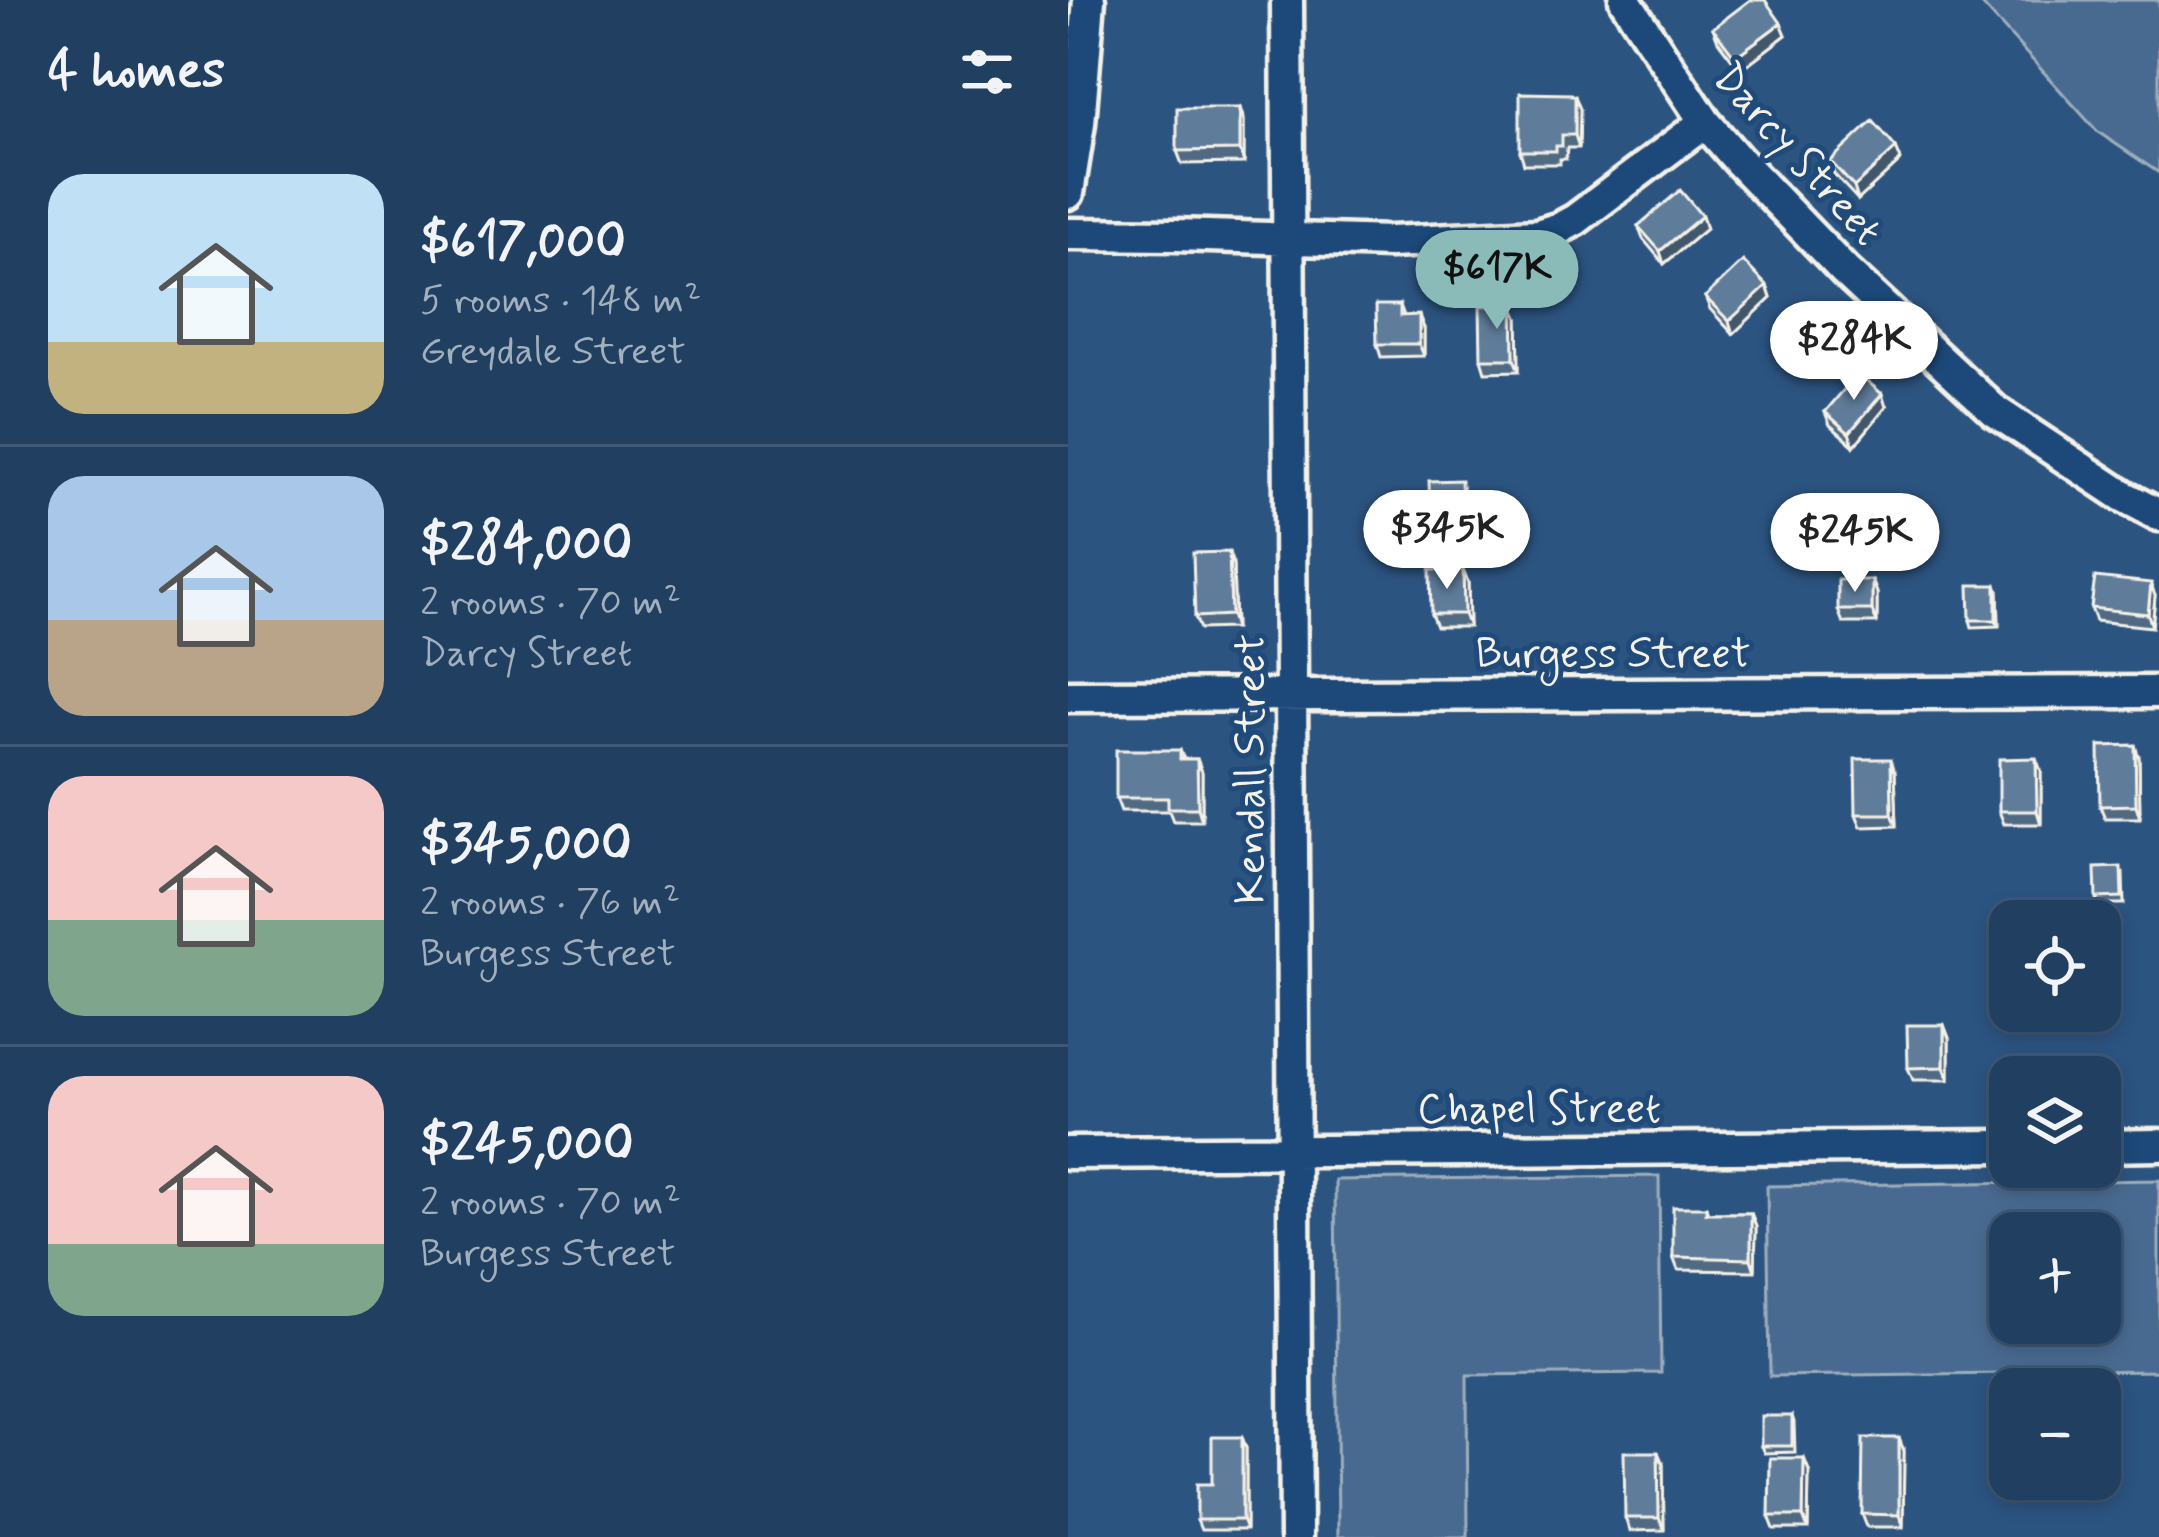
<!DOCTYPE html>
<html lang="en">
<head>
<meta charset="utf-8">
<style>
	body { margin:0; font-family:Mynerve,sans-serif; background:#2d4a6a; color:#f1f3f6; height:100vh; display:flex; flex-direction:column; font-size:45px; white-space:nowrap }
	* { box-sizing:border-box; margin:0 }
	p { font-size:39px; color:#a2afbd }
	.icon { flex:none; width:66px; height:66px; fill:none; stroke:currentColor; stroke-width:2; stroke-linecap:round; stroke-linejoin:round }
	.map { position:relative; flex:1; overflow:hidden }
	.side { display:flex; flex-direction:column; background:#213f61; width:1068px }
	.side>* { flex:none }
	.buttons { position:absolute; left:921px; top:900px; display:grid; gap:24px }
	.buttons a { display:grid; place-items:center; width:132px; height:132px; border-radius:24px; background:#213f61; box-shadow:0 6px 18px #0003,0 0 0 3px #3e5876; font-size:60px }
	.price { position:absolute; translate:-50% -102px; padding:0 27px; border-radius:42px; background:#fff; color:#222; font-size:39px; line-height:78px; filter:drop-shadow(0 3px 6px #0008) }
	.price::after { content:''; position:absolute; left:50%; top:72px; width:36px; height:27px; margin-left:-18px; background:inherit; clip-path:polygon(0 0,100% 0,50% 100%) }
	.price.on { background:#8bbbb9; color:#111 }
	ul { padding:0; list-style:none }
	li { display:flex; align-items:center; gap:36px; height:300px; padding:0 48px }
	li+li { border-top:3px solid #3e5876 }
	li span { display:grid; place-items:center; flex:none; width:336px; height:240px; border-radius:36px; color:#555 }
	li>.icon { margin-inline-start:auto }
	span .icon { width:144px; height:144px; fill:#fffc; stroke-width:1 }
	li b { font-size:51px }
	h2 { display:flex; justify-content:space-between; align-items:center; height:144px; padding:0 48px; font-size:51px }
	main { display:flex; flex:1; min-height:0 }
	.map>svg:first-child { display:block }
	.green { fill:#496b90; stroke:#9eaebc; stroke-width:3; fill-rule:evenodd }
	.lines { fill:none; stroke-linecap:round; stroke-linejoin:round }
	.minor-casing { stroke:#f4f1e8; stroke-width:39 }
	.minor { stroke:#1f4a7a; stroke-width:30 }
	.wall { fill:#516a84; stroke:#f4f1e8; stroke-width:3 }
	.shaded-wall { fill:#42566c; stroke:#f4f1e8; stroke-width:3 }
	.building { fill:#5e7b9a; stroke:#f4f1e8; stroke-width:3 }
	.labels { text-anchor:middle; stroke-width:10; stroke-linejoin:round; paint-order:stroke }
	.street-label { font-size:42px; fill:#f4f1e8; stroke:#1f4a7a }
</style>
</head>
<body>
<main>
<section class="side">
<h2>4 homes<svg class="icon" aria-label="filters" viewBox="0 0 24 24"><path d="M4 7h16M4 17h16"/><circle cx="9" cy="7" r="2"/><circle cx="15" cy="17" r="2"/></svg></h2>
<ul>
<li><span style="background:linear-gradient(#bfe0f5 70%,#c2b280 0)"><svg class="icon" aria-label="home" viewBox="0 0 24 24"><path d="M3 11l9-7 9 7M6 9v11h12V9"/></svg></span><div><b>$617,000</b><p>5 rooms · 148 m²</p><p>Greydale Street</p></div></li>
<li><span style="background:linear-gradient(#a9c7e8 60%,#b9a48a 0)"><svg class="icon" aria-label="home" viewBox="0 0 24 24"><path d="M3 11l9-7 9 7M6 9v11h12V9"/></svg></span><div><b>$284,000</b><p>2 rooms · 70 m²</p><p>Darcy Street</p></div></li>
<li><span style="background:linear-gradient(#f6c9c9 60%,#7fa58c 0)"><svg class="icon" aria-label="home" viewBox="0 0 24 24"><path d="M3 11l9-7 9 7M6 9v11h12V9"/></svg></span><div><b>$345,000</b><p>2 rooms · 76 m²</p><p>Burgess Street</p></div></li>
<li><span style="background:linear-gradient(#f6c9c9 70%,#7fa58c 0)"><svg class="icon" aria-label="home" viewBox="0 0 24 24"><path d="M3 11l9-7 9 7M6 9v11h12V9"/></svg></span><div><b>$245,000</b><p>2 rooms · 70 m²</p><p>Burgess Street</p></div></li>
</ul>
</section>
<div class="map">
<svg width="1091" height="1537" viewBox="0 0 1091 1537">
	<rect width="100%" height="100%" fill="#2c5481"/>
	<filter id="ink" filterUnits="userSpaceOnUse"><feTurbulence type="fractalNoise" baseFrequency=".00833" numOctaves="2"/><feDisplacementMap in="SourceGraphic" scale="24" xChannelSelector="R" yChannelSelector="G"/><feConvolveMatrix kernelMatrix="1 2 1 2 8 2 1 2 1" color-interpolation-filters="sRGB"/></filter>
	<g filter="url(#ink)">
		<path class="green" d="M 910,0 L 1091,0 L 1091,173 L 1030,132 Z
			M 591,1176 L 593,1373 L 399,1375 L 400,1537 L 270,1537 L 267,1180 Z
			M 1091,1180 L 1091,1371 L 702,1376 L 699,1186 ZM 942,1233 L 1032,1233 L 1032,1323 L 942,1323 Z"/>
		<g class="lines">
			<defs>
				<path id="minor" d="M 219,0 L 228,1537
					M 557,0 L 637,122 L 670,160 L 777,271 L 927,411 L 1055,496 L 1091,515
					M 0,193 L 11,124 L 21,0
					M 0,234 L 108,235 L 322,242 L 469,235 L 492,228 L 507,220 L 637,122
					M 0,696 L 1091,692
					M 1032,1146 L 1091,1145
					M 0,1153 L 942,1146"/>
			</defs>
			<use href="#minor" class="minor-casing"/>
			<use href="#minor" class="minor"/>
		</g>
		<path class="wall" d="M 713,23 L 718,35 L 672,70 L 650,41 L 645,28 Z
			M 504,96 L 512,109 L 511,148 L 499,148 L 498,159 L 492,159 L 492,164 L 456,164 L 452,151 Z
			M 172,108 L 176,121 L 176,163 L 114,164 L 109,151 Z
			M 828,148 L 833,160 L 790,200 L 766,174 L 762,161 Z
			M 634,216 L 638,229 L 596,264 L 575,239 L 570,226 Z
			M 699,286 L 703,298 L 665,334 L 642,309 L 637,297 Z
			M 332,305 L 336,316 L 356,328 L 356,356 L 313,357 L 309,344 Z
			M 445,305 L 450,318 L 451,371 L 417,372 L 413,359 Z
			M 818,407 L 786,446 L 762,425 L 757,412 Z
			M 395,487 L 396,519 L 364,519 L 362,513 Z
			M 165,565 L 167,628 L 132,629 L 127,617 Z
			M 395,570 L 400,583 L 401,627 L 368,627 L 363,614 Z
			M 804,580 L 809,593 L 809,623 L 775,623 L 770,610 Z
			M 928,585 L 930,591 L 931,626 L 904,627 L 902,620 Z
			M 1087,596 L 1084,627 L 1028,621 L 1023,608 Z
			M 112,750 L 116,759 L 129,759 L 134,772 L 134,821 L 105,821 L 101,811 L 53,811 L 48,798 Z
			M 1071,758 L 1072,818 L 1037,818 L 1032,806 Z
			M 973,771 L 973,824 L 936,824 L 931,811 Z
			M 827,772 L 829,826 L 793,827 L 788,814 Z
			M 1055,874 L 1056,904 L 1030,904 L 1028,898 Z
			M 876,1025 L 881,1038 L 881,1080 L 845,1080 L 840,1068 Z
			M 638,1207 L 640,1213 L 683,1213 L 688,1226 L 687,1271 L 610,1270 L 605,1257 Z
			M 724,1416 L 726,1422 L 727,1452 L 696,1453 L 693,1446 Z
			M 174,1437 L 178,1448 L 178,1530 L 133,1530 L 129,1520 Z
			M 836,1451 L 835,1527 L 799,1527 L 794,1514 Z
			M 736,1458 L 741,1471 L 740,1529 L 706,1529 L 701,1516 Z
			M 595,1464 L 596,1530 L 562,1531 L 557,1518 Z"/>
		<path class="shaded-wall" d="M 713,23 L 718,35 L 672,70 L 667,57 Z
			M 507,96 L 512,109 L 511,148 L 507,135 Z
			M 172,108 L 176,121 L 176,163 L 172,150 Z
			M 828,148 L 833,160 L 790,200 L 786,187 Z
			M 634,216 L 638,229 L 596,264 L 592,251 Z
			M 699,286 L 703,298 L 665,334 L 661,321 Z
			M 445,305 L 450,318 L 451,371 L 446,359 Z
			M 351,315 L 356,328 L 356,356 L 351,344 Z
			M 814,394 L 818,407 L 786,446 L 781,433 Z
			M 161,552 L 165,565 L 167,628 L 163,615 Z
			M 395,570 L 400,583 L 401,627 L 396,614 Z
			M 804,580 L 809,593 L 809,623 L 804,610 Z
			M 1083,583 L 1087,596 L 1084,627 L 1080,614 Z
			M 928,585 L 930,591 L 931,626 L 928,620 Z
			M 1067,745 L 1071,758 L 1072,818 L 1068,805 Z
			M 968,758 L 973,771 L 973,824 L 969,811 Z
			M 129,759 L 134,772 L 134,821 L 130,808 Z
			M 823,759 L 827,772 L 829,826 L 824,814 Z
			M 876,1025 L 881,1038 L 881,1080 L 876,1067 Z
			M 683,1213 L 688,1226 L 687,1271 L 683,1259 Z
			M 174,1437 L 178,1448 L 178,1530 L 174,1520 Z
			M 831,1438 L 836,1451 L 835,1527 L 831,1515 Z
			M 590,1452 L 595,1464 L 596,1530 L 591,1518 Z
			M 736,1458 L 741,1471 L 740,1529 L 735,1516 Z"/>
		<path class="building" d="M 682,0 L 697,0 L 713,23 L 667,57 L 645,28 Z
			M 452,93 L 503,94 L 503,96 L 507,96 L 507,135 L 494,135 L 494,146 L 488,146 L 488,151 L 452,151 Z
			M 109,108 L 172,108 L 172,150 L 109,151 Z
			M 805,121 L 828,148 L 786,187 L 762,161 Z
			M 612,190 L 634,216 L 592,251 L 570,226 Z
			M 675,261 L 699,286 L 661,321 L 637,297 Z
			M 308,305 L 332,305 L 332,316 L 351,315 L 351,344 L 309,344 Z
			M 445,305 L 446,359 L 413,359 L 412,306 Z
			M 790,373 L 814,394 L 781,433 L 757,412 Z
			M 393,480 L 394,512 L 362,513 L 361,481 Z
			M 161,552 L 163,615 L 127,617 L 125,553 Z
			M 362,570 L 395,570 L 396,614 L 363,614 Z
			M 1027,577 L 1083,583 L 1080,614 L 1023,608 Z
			M 770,580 L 804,580 L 804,610 L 770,610 Z
			M 901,585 L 928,585 L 928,620 L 902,620 Z
			M 1067,745 L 1068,805 L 1032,806 L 1031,746 Z
			M 48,750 L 112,750 L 112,759 L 129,759 L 130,808 L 100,808 L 100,798 L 48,798 Z
			M 968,758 L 969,811 L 931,811 L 931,759 Z
			M 787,759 L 823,759 L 824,814 L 788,814 Z
			M 1053,867 L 1054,897 L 1028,898 L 1027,868 Z
			M 839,1025 L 876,1025 L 876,1067 L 840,1068 Z
			M 605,1207 L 638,1207 L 638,1213 L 683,1213 L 683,1259 L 605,1257 Z
			M 693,1416 L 724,1416 L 724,1446 L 693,1446 Z
			M 144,1437 L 174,1437 L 174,1520 L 129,1520 L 129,1484 L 144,1484 Z
			M 795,1438 L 831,1438 L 831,1515 L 794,1514 Z
			M 556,1452 L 590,1452 L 591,1518 L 557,1518 Z
			M 702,1458 L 736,1458 L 735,1516 L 701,1516 Z"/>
	</g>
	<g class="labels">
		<g class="street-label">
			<text transform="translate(731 153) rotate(48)" y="15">Darcy Street</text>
			<text x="545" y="667">Burgess Street</text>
			<text transform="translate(181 769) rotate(-90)" y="15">Kendall Street</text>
			<text x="471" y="1122">Chapel Street</text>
		</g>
	</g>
</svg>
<div class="buttons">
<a><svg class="icon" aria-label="locate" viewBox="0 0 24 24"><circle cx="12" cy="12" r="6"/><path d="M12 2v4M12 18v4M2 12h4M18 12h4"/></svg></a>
<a><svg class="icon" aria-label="layers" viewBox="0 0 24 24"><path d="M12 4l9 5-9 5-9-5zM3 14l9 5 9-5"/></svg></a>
<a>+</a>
<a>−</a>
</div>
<b class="price on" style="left:429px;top:332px">$617K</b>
<b class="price" style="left:786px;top:403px">$284K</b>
<b class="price" style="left:379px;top:592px">$345K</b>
<b class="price" style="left:787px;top:595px">$245K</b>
</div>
</main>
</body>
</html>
